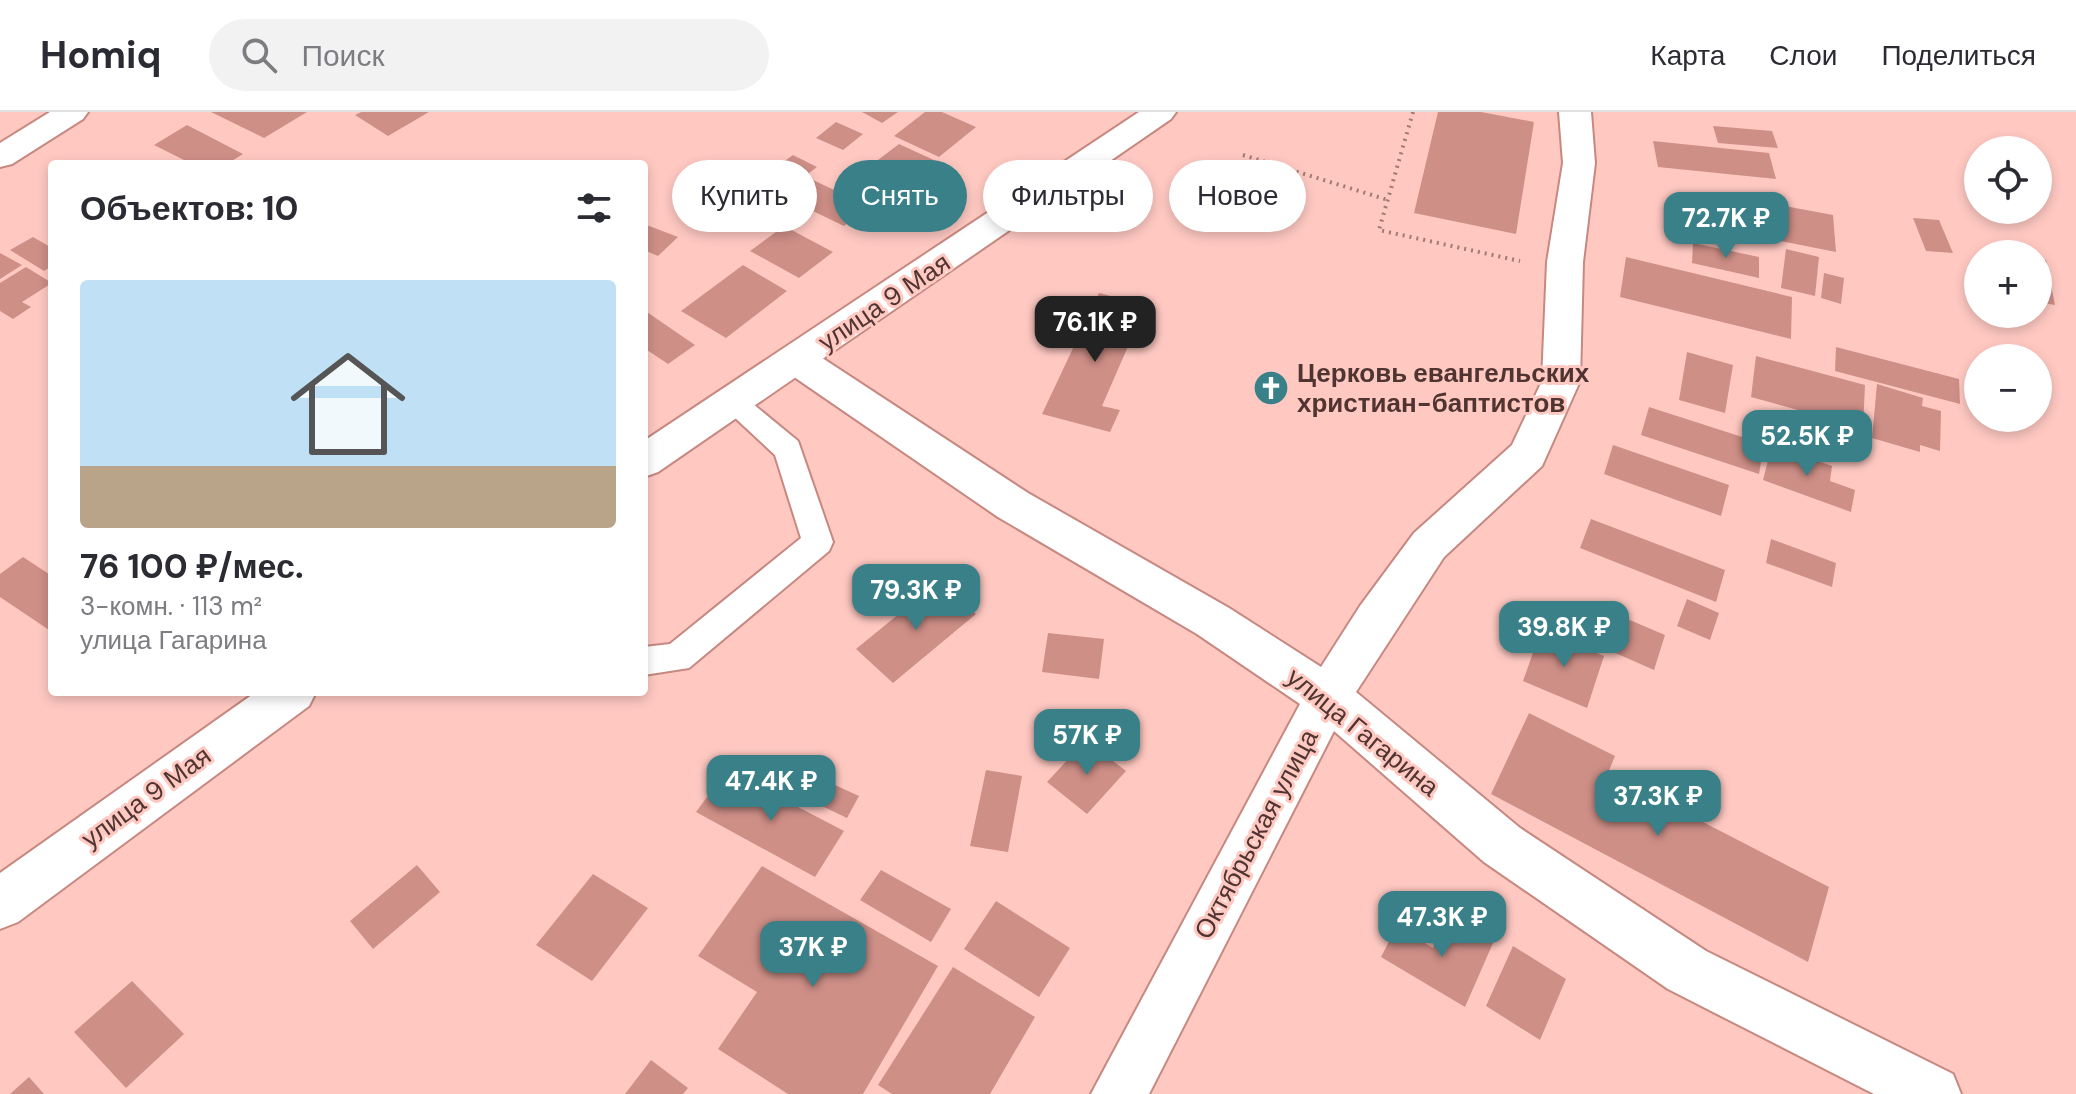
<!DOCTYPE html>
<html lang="ru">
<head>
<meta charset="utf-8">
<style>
	body { margin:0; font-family:"DM Sans",sans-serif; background:#f2f2f3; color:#2b2b33; height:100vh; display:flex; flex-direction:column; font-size:30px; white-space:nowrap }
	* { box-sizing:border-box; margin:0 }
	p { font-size:26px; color:#7c7c81 }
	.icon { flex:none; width:44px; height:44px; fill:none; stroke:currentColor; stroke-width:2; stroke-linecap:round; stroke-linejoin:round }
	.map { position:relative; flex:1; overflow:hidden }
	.side { position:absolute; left:48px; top:48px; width:600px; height:536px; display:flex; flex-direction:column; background:#fff; border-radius:8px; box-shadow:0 4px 12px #0003 }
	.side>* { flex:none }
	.hud { position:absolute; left:672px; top:48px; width:760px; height:72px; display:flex; gap:16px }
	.fabs { position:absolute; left:1964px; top:24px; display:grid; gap:16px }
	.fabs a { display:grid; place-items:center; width:88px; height:88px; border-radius:50%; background:#fff; box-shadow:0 4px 12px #0003; font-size:40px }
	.price { position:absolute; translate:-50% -68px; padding:0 18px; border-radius:16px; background:#398089; color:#fff; font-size:26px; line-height:52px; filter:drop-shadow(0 2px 4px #0008) }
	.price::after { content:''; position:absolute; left:50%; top:48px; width:24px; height:18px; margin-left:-12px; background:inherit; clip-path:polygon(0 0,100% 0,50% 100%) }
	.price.current { background:#222; color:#fff }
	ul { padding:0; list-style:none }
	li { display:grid; align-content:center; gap:16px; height:424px; padding:0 32px }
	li+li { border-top:2px solid #e1e1e2 }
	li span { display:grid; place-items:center; height:248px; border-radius:8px; color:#555 }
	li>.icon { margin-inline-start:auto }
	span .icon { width:144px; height:144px; fill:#fffc; stroke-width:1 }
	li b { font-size:34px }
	h2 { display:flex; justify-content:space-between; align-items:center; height:96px; padding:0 32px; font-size:34px }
	.tag { padding:0 28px; border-radius:36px; background:#fff; box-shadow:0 4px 12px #0003; font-size:28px; line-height:72px }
	.tag.current { background:#398089; color:#fff }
	header { display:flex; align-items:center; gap:48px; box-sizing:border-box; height:112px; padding:0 40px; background:#fff; border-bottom:2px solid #e1e1e2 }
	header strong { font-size:38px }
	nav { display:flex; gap:44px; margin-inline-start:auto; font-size:28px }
	.search { width:560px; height:72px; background:#f2f2f3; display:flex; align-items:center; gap:20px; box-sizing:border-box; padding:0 28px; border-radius:44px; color:#7c7c81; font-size:30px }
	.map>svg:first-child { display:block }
	.building { fill:#ce8f87 }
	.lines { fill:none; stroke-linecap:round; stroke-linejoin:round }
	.lane-casing { stroke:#c68880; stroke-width:4 }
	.street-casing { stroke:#c68880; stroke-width:4 }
	.secondary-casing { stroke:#c68880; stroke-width:4 }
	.path { stroke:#a17975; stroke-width:4; stroke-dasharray:2 5; stroke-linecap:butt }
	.lane { fill:#fff; fill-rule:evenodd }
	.street { fill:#fff; fill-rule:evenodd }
	.secondary { fill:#fff; fill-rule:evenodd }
	.labels { text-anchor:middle; stroke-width:6; stroke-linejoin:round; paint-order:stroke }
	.street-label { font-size:26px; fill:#4f3431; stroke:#ffc9c2 }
	.poi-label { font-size:26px; font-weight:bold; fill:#4f3431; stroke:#ffc9c2; text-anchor:start }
</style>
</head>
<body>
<header>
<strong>Homiq</strong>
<div class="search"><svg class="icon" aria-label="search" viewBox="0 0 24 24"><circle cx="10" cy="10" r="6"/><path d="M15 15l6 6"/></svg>Поиск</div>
<nav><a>Карта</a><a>Слои</a><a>Поделиться</a></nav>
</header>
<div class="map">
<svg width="2076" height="982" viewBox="0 0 2076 982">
	<rect width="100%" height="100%" fill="#ffc9c2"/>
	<path class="building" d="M 211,0 L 307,0 L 264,26 Z
		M 361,0 L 429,0 L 388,24 L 355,3 Z
		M 862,0 L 898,0 L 882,11 Z
		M 925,0 L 942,0 L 976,15 L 939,45 L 894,24 Z
		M 1438,0 L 1481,0 L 1534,10 L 1516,122 L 1414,101 Z
		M 836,10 L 863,22 L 843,38 L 816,26 Z
		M 187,13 L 243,42 L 227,52 L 192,52 L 154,33 Z
		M 1713,14 L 1772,19 L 1778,36 L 1718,31 Z
		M 1653,29 L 1769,41 L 1776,67 L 1658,55 Z
		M 899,32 L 936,49 L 911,69 L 874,51 Z
		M 793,43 L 817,55 L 796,71 L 772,58 Z
		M 712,63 L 736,74 L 713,92 L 688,81 Z
		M 813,68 L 868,94 L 844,114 L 788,87 Z
		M 1736,85 L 1833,103 L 1836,140 L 1736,120 Z
		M 1675,88 L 1728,95 L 1731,115 L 1677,107 Z
		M 1913,106 L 1939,108 L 1953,141 L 1926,139 Z
		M 644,112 L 678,125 L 658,144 L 644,138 Z
		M 784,114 L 833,140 L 799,166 L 750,139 Z
		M 33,125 L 52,136 L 52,154 L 44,159 L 10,138 Z
		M 1693,131 L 1759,145 L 1759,166 L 1692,151 Z
		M 1786,137 L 1819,145 L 1815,184 L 1781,176 Z
		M 0,141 L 22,153 L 0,167 Z
		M 1626,145 L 1792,185 L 1791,227 L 1620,185 Z
		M 2038,147 L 2046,148 L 2055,193 L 2038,190 Z
		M 743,153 L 787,179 L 726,226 L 681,199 Z
		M 26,155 L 52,171 L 22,190 L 31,195 L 13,207 L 0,199 L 0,171 Z
		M 1824,161 L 1844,166 L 1841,192 L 1821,186 Z
		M 1099,181 L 1146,193 L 1102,294 L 1120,298 L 1110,320 L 1042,302 Z
		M 644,198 L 695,233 L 668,252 L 644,236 Z
		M 1836,235 L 1959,267 L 1960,292 L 1835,259 Z
		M 1687,240 L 1733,253 L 1725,301 L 1679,288 Z
		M 1756,244 L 1865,273 L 1863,316 L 1751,285 Z
		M 1877,272 L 1923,286 L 1922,294 L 1941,299 L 1940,339 L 1920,333 L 1920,340 L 1872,326 Z
		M 1649,295 L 1764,332 L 1759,362 L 1641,323 Z
		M 1613,333 L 1729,373 L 1721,404 L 1604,362 Z
		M 1772,333 L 1832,354 L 1830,369 L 1855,378 L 1851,400 L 1763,368 Z
		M 1591,407 L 1725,458 L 1716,490 L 1580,436 Z
		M 1771,427 L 1836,451 L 1832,475 L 1766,451 Z
		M 23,445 L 52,464 L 52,520 L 0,485 L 0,462 Z
		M 938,470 L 976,502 L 893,571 L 856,537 Z
		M 1687,487 L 1719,501 L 1710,528 L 1677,514 Z
		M 1585,489 L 1665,523 L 1654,558 L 1572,522 Z
		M 1541,518 L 1604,544 L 1587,596 L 1523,569 Z
		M 1048,521 L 1104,527 L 1099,567 L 1042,560 Z
		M 1529,601 L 1615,644 L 1608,661 L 1829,775 L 1808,850 L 1491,682 Z
		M 1086,628 L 1126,659 L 1087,702 L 1047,670 Z
		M 782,649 L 859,684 L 847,706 L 768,668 Z
		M 727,658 L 844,719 L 815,765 L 696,700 Z
		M 986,658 L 1022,664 L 1008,740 L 970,734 Z
		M 417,753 L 440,780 L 373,837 L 350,809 Z
		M 762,754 L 938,854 L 863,982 L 788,982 L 718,937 L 757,880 L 698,844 Z
		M 881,758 L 951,797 L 931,830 L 860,788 Z
		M 593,762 L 648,796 L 592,869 L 536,833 Z
		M 996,789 L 1070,836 L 1039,885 L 964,837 Z
		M 1448,805 L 1493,831 L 1465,895 L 1381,845 L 1397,814 L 1433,836 Z
		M 1513,834 L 1566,867 L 1540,928 L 1486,894 Z
		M 953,855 L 1035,905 L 990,982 L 892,982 L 878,973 Z
		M 132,869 L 184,922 L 126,976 L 74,920 Z
		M 651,948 L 688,976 L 683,982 L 625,982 Z
		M 29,965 L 44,982 L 10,982 Z"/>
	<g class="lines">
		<defs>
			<path id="lane" d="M 732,280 L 742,283 L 798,329 L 833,430 L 829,439 L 689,556 L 644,563 L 644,535 L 670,532 L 801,426 L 775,343 L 718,290 L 722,283 Z"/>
			<path id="street" d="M 50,0 L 88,0 L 83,7 L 12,52 L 0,55 L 0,31 Z
				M 1559,0 L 1591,0 L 1595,51 L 1583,150 L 1580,269 L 1542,354 L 1444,445 L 1356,580 L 1520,716 L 1706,839 L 1953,962 L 1961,982 L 1874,982 L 1668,877 L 1484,750 L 1334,619 L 1149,982 L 1091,982 L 1300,592 L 1197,522 L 998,405 L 784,258 L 778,248 L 784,238 L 797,234 L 810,238 L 1028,381 L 1229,496 L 1321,555 L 1360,494 L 1414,421 L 1512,333 L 1542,269 L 1547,150 L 1563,51 Z"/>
			<path id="secondary" d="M 1139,0 L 1176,0 L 1171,7 L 658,360 L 644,365 L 644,329 Z
				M 256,580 L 316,580 L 309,594 L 18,810 L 0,817 L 0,761 Z"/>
		</defs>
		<use href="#lane" class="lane-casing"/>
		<use href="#street" class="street-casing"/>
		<use href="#secondary" class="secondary-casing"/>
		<path class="path" d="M 1413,0 L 1379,118 L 1520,149
			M 1243,43 L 1388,88"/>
		<use href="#lane" class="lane"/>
		<use href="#street" class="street"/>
		<use href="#secondary" class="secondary"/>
	</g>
	<defs>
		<symbol id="church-disc" viewBox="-11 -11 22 22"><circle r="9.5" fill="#398089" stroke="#ffc9c2"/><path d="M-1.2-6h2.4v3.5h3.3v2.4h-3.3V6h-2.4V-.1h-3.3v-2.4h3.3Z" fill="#fff"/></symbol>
	</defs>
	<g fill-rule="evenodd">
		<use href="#church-disc" x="1251" y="256" width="40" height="40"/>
	</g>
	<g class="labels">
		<g class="street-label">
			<text transform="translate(884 190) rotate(-34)" y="9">улица 9 Мая</text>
			<text transform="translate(1363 620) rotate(39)" y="9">улица Гагарина</text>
			<text transform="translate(146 685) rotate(-36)" y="9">улица 9 Мая</text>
			<text transform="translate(1256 722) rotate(-62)" y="9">Октябрьская улица</text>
		</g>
		<g class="poi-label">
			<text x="1297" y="270">Церковь евангельских<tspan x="1297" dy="30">христиан-баптистов</tspan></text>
		</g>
	</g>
</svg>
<div class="fabs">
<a><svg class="icon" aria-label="locate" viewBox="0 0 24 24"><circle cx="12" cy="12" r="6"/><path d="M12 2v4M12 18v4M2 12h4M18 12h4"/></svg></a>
<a>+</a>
<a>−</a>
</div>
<b class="price" style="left:1726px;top:148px">72.7K ₽</b>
<b class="price current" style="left:1095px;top:252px">76.1K ₽</b>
<b class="price" style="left:1807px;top:366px">52.5K ₽</b>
<b class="price" style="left:916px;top:520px">79.3K ₽</b>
<b class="price" style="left:1564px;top:557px">39.8K ₽</b>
<b class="price" style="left:1087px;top:665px">57K ₽</b>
<b class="price" style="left:771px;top:711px">47.4K ₽</b>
<b class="price" style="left:1658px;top:726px">37.3K ₽</b>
<b class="price" style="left:1442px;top:847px">47.3K ₽</b>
<b class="price" style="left:813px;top:877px">37K ₽</b>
<div class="hud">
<a class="tag">Купить</a>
<a class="tag current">Снять</a>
<a class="tag">Фильтры</a>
<a class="tag">Новое</a>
</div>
<section class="side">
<h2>Объектов: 10<svg class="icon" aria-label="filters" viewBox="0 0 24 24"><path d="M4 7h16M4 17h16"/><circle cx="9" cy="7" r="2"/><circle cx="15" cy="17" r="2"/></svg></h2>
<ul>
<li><span style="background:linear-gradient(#bfe0f5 75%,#b9a48a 0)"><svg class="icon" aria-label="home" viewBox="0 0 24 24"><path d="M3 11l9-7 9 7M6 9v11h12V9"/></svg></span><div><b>76 100 ₽/мес.</b><p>3-комн. · 113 m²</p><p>улица Гагарина</p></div></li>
</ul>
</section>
</div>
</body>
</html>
